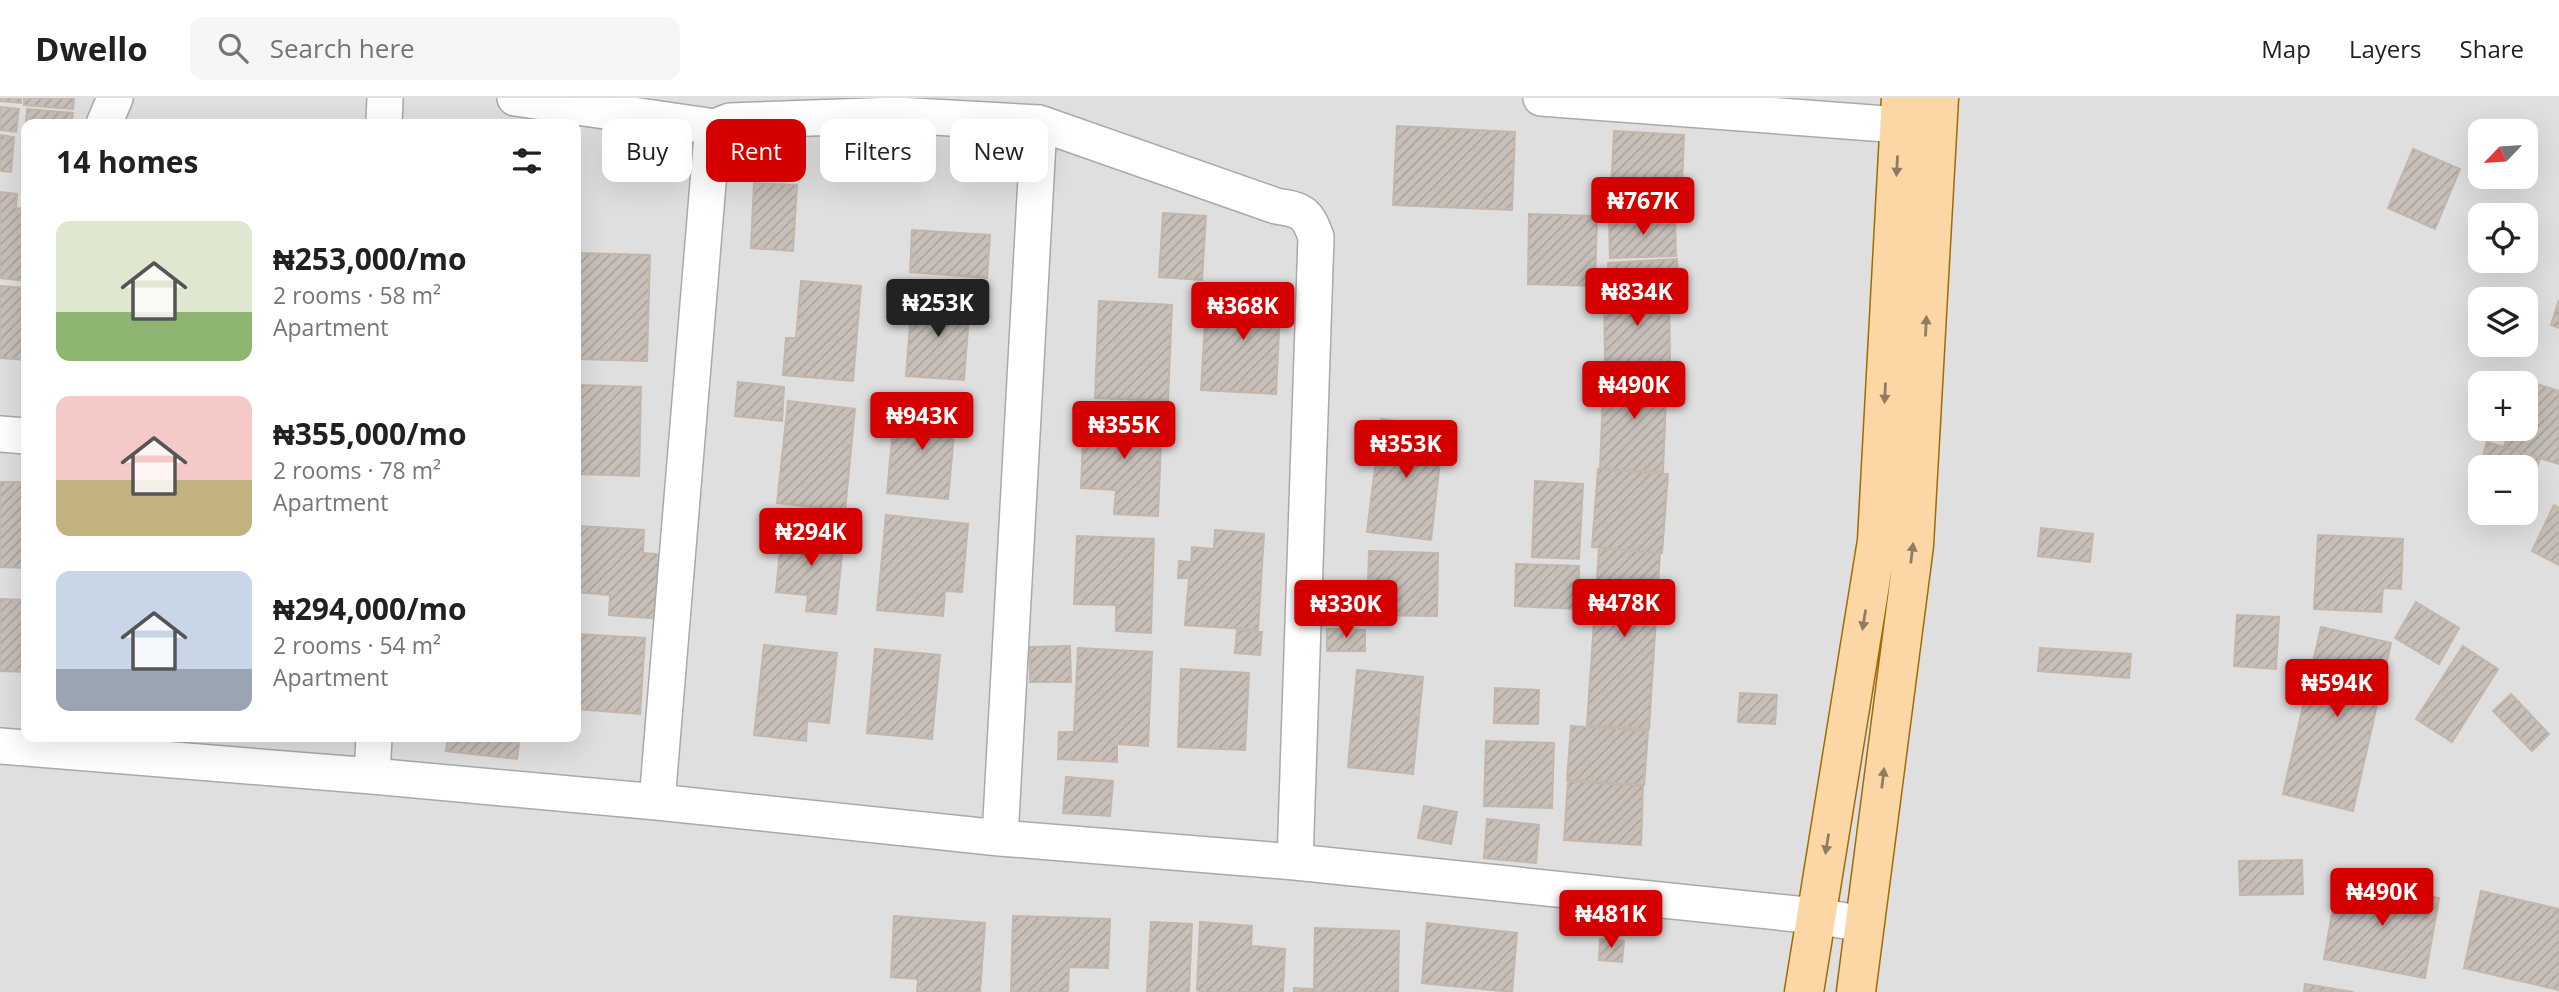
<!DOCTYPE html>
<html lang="en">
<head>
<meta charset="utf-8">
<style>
	body { margin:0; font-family:"Open Sans",sans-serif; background:#f6f6f6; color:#202124; height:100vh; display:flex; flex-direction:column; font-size:26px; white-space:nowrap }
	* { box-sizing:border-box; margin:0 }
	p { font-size:23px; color:#757577 }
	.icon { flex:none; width:38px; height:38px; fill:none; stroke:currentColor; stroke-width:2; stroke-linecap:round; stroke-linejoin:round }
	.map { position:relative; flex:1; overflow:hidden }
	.side { position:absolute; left:21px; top:21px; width:560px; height:623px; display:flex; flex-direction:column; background:#fff; border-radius:14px; box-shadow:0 7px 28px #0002 }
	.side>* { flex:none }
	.guide { position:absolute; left:602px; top:21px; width:665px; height:63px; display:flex; gap:14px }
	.needle { width:46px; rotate:245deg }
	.buttons { position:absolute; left:2468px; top:21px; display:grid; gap:14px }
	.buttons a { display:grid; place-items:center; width:70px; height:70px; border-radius:14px; background:#fff; box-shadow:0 7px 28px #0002; font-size:35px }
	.price { position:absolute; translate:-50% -60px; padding:0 16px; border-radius:7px; background:#d40000; color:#fff; font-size:23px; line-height:46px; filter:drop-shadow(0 2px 4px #0008) }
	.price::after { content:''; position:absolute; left:50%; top:42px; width:21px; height:16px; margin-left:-10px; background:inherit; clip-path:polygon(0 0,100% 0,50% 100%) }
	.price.selected { background:#222; color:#fff }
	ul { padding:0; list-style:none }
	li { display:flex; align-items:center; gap:21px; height:175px; padding:0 35px }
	li span { display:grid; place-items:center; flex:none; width:196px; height:140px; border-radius:14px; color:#555 }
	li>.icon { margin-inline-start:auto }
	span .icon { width:84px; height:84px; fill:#fffc; stroke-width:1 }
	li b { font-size:30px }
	h2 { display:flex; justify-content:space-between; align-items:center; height:84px; padding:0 35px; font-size:30px }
	.pill { padding:0 24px; border-radius:14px; background:#fff; box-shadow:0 7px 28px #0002; font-size:24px; line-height:63px }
	.pill.selected { background:#d40000; color:#fff }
	header { display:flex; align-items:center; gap:42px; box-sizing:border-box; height:98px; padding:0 35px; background:#fff; border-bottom:2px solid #e0e0e0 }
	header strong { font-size:33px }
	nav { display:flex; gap:38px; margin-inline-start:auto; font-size:24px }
	.search { width:490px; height:63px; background:#f6f6f6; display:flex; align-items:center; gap:18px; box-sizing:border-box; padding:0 24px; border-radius:14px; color:#757577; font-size:26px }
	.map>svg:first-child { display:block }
	.residential { fill:#e0dfdf; fill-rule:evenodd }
	.building { fill:url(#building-hatch); stroke:#c4b6ab; stroke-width:2 }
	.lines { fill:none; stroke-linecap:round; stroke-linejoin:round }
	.minor-casing { stroke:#a9a9a9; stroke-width:38 }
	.primary-casing { stroke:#a06b00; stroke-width:41 }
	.minor { stroke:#fff; stroke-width:35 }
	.primary { stroke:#fcd6a4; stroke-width:38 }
	.oneway { fill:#8f7c63 }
</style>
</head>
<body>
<header>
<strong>Dwello</strong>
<div class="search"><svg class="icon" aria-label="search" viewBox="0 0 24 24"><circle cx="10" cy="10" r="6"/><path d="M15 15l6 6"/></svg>Search here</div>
<nav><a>Map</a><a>Layers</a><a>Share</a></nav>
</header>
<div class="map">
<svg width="2559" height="894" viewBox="0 0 2559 894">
	<defs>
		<pattern id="building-hatch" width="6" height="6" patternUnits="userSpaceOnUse" patternTransform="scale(1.75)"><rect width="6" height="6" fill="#c7bfb8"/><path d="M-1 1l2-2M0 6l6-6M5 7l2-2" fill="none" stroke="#aba49e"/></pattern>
	</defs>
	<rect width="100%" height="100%" fill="#f2efe9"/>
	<path class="residential" d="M 0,0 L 2559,0 L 2559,894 L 0,894 ZM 26,26 L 576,26 L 576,639 L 26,639 ZM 2480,33 L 2525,33 L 2525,79 L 2480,79 ZM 2480,117 L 2525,117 L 2525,163 L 2480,163 ZM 2480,201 L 2525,201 L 2525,247 L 2480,247 ZM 2480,285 L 2525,285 L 2525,331 L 2480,331 ZM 2480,369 L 2525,369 L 2525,415 L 2480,415 Z"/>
	<path class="building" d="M 0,0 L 21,0 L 21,5 L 0,3 Z
		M 24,0 L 74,0 L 73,11 L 24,7 Z
		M 0,9 L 19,11 L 16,34 L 0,32 Z
		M 27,11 L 73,15 L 71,26 L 26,26 L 26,61 L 23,61 Z
		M 1397,28 L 1515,34 L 1512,112 L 1393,107 Z
		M 1614,33 L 1684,37 L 1681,116 L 1610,113 Z
		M 0,37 L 14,39 L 11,74 L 0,73 Z
		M 2413,51 L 2460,71 L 2435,131 L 2388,110 Z
		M 754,85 L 797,87 L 793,153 L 751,150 Z
		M 0,94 L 17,96 L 16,110 L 26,111 L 26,183 L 0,180 Z
		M 1163,115 L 1206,118 L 1202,182 L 1159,179 Z
		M 1529,116 L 1597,118 L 1595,188 L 1528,186 Z
		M 1675,118 L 1676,158 L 1610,160 L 1609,120 Z
		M 912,132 L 990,137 L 987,180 L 910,174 Z
		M 579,155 L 650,157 L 647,263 L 576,261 Z
		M 1677,161 L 1678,189 L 1610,192 L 1608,165 Z
		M 801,183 L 861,188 L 853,283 L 783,277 L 786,240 L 796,240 Z
		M 0,188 L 26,190 L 26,262 L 0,260 Z
		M 1225,188 L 1281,191 L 1276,296 L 1201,292 L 1206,208 L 1224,209 Z
		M 1604,196 L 1669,196 L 1670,264 L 1605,265 Z
		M 912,199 L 970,204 L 964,282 L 906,278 Z
		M 2559,202 L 2559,230 L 2551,227 Z
		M 1099,203 L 1172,207 L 1168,303 L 1095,300 Z
		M 1604,271 L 1667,274 L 1663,374 L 1600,371 Z
		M 2524,282 L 2559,293 L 2559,366 L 2504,349 L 2510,331 L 2525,331 Z
		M 738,284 L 784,289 L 782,323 L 735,318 Z
		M 581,287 L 641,289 L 639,378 L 579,376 Z
		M 788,303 L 855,311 L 845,413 L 777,405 Z
		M 895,308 L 956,314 L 948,401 L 887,395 Z
		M 1084,316 L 1162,320 L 1158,418 L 1114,416 L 1116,392 L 1081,390 Z
		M 1381,321 L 1444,329 L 1431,442 L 1367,434 Z
		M 2487,344 L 2540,360 L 2525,410 L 2525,369 L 2480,369 Z
		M 2480,369 L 2480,401 L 2471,398 Z
		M 1598,371 L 1668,376 L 1662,455 L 1592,449 Z
		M 23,377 L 26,377 L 26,470 L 0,469 L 0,384 L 22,384 Z
		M 1535,383 L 1583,386 L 1579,461 L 1532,459 Z
		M 2554,407 L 2559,410 L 2559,467 L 2532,453 Z
		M 886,417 L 968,426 L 962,494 L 945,493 L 943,518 L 877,512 Z
		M 578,428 L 644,432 L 643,455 L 666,457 L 662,521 L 609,517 L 610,497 L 576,494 Z
		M 2041,430 L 2093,436 L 2090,464 L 2038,458 Z
		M 782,431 L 844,437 L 836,516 L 806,513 L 808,497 L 776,494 Z
		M 1215,432 L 1264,436 L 1258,532 L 1185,527 L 1189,480 L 1178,480 L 1179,463 L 1191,464 L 1192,449 L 1214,451 Z
		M 2318,437 L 2403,441 L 2401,491 L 2383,490 L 2381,514 L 2314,511 Z
		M 1077,438 L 1154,441 L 1151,535 L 1116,533 L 1116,507 L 1074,506 Z
		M 1599,450 L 1660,455 L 1649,631 L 1587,627 Z
		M 1369,453 L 1438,455 L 1437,518 L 1367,517 Z
		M 1516,466 L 1579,468 L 1578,511 L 1515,508 Z
		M 0,501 L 26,502 L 26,574 L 0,573 Z
		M 2416,504 L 2459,530 L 2439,566 L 2395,540 Z
		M 2237,517 L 2279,519 L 2276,571 L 2234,568 Z
		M 2321,529 L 2391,545 L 2353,713 L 2283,696 Z
		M 1327,531 L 1365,532 L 1365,553 L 1327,553 Z
		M 1237,532 L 1262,534 L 1260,557 L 1235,555 Z
		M 576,536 L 645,540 L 640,616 L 576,611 Z
		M 764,547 L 837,555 L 829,625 L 807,623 L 806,643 L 754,637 Z
		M 1070,548 L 1071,584 L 1030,584 L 1030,549 Z
		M 2463,548 L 2498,571 L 2452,644 L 2416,621 Z
		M 1078,550 L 1152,554 L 1148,648 L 1117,646 L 1117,664 L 1058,661 L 1059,634 L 1074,634 Z
		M 2040,550 L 2131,556 L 2129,580 L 2038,573 Z
		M 875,551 L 940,557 L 932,641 L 867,635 Z
		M 1181,571 L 1249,575 L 1245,652 L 1178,649 Z
		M 1357,572 L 1423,579 L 1413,676 L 1348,669 Z
		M 1495,590 L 1539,592 L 1538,626 L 1494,625 Z
		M 1740,595 L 1777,597 L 1775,626 L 1738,624 Z
		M 2511,596 L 2549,636 L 2532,653 L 2493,613 Z
		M 1571,628 L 1648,633 L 1644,687 L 1567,682 Z
		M 448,639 L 520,639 L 517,661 L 446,653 Z
		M 1486,643 L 1554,645 L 1552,710 L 1484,708 Z
		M 1066,679 L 1113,683 L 1110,718 L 1063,715 Z
		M 1568,683 L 1643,688 L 1641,747 L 1564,742 Z
		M 1424,708 L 1457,714 L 1451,746 L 1418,740 Z
		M 1487,721 L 1539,727 L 1536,765 L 1484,760 Z
		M 2302,762 L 2303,796 L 2240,797 L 2239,763 Z
		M 2338,781 L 2439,800 L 2425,880 L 2324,861 Z
		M 2481,793 L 2559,811 L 2559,892 L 2464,870 Z
		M 894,818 L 985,825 L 980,894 L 917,894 L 918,881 L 891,879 Z
		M 1013,818 L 1110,821 L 1108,870 L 1069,869 L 1068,894 L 1011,894 Z
		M 1151,824 L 1192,826 L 1189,894 L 1147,894 Z
		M 1200,824 L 1252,828 L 1251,848 L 1285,851 L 1283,894 L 1202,894 L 1197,892 Z
		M 1427,825 L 1517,835 L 1512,894 L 1422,885 Z
		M 1315,830 L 1399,833 L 1398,894 L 1294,894 L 1294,890 L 1314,891 Z
		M 1600,841 L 1624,843 L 1622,864 L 1599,862 Z
		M 2305,886 L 2353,894 L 2304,894 Z"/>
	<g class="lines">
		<defs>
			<path id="minor" d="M 515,0 L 715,29
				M 1541,0 L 1899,27
				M 104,26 L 115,0
				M 384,26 L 385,0
				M 0,336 L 26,338
				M 0,648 L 372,678 L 657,704 L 1000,740 L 1295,764 L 1816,818 L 1864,826
				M 372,678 L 374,639
				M 657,704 L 711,49 L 715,29 L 730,23 L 897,17 L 1039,25 L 1276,108 C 1302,112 1307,114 1316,139 L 1295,764
				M 1000,740 L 1039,25"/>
			<path id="primary" d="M 1804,894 L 1877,443 L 1901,0
				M 1856,894 L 1914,447 L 1939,0"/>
		</defs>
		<use href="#minor" class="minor-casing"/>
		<use href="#primary" class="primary-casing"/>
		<use href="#minor" class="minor"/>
		<use href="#primary" class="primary"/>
	</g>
	<defs><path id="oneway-solid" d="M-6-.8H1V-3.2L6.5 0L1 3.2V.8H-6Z" transform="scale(1.75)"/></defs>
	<g class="oneway">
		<use href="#oneway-solid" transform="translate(1897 68) rotate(93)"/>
		<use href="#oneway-solid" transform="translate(1926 228) rotate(-87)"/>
		<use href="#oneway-solid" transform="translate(1885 295) rotate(93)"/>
		<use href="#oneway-solid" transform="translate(1912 455) rotate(-83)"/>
		<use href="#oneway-solid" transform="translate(1864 522) rotate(99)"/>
		<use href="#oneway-solid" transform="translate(1883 680) rotate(-83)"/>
		<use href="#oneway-solid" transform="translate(1827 746) rotate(99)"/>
	</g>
</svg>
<div class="buttons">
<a><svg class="needle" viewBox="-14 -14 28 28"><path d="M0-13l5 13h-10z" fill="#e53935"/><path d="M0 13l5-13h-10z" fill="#757577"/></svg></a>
<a><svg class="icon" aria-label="locate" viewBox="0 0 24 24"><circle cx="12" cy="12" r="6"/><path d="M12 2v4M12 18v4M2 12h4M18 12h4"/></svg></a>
<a><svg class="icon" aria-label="layers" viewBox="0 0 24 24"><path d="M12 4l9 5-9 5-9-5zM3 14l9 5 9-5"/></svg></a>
<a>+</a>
<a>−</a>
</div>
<b class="price" style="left:1643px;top:139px">₦767K</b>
<b class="price" style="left:1637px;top:230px">₦834K</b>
<b class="price selected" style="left:938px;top:241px">₦253K</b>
<b class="price" style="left:1243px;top:244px">₦368K</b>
<b class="price" style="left:1634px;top:323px">₦490K</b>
<b class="price" style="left:922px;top:354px">₦943K</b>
<b class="price" style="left:1124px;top:363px">₦355K</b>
<b class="price" style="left:1406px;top:382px">₦353K</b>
<b class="price" style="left:811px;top:470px">₦294K</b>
<b class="price" style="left:1624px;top:541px">₦478K</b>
<b class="price" style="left:1346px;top:542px">₦330K</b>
<b class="price" style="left:2337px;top:621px">₦594K</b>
<b class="price" style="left:2382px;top:830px">₦490K</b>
<b class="price" style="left:1611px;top:852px">₦481K</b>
<div class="guide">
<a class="pill">Buy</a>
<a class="pill selected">Rent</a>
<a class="pill">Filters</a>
<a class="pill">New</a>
</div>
<section class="side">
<h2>14 homes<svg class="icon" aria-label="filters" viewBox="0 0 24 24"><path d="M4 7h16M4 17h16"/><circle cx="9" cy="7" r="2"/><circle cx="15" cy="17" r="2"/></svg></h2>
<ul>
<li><span style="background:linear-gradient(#dfe7d0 65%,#8fb573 0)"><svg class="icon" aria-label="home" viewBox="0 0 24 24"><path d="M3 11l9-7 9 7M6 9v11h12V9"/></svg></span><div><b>₦253,000/mo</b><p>2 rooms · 58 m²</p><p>Apartment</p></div></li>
<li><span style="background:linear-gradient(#f6c9c9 60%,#c2b280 0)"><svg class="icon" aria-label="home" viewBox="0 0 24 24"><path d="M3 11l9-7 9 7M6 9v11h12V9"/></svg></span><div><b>₦355,000/mo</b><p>2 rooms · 78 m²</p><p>Apartment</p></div></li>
<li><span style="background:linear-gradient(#c9d6e8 70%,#9aa5b1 0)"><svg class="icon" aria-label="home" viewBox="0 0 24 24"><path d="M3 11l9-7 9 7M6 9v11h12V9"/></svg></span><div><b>₦294,000/mo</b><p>2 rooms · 54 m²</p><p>Apartment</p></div></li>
</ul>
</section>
</div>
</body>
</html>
